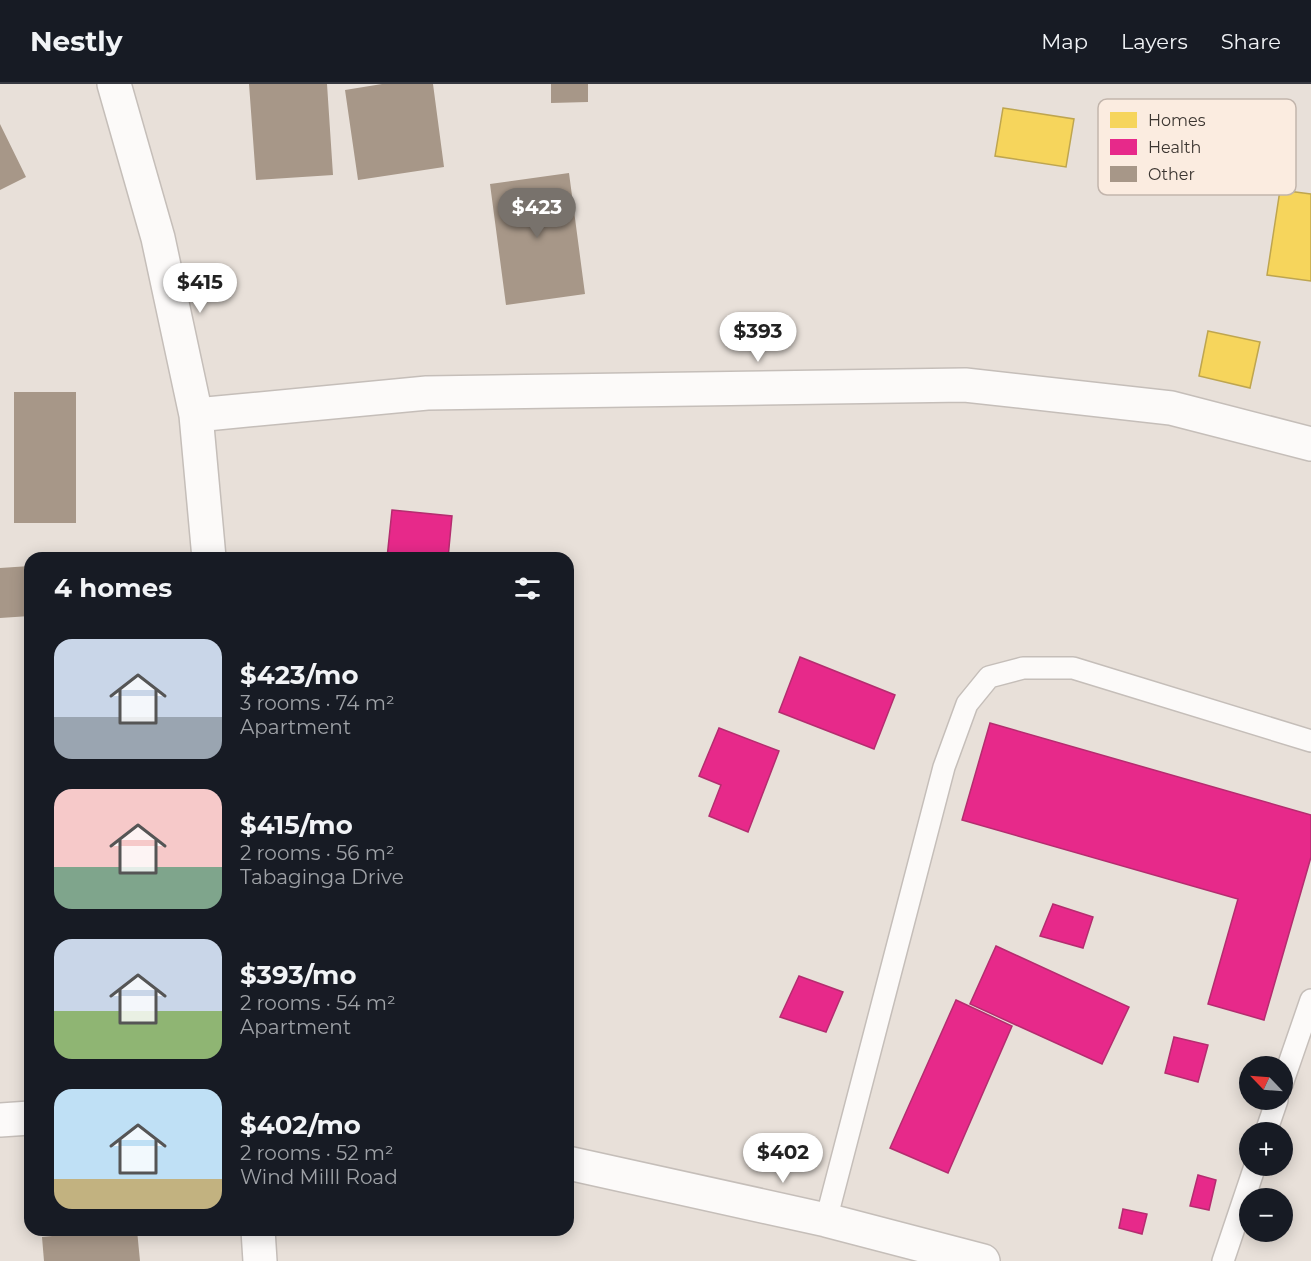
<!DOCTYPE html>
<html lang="en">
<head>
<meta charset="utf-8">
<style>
	body { margin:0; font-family:Montserrat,sans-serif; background:#20242c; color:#f1f3f6; height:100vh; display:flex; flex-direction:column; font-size:22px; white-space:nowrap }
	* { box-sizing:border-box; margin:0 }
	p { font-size:20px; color:#9ea1a6 }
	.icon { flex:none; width:33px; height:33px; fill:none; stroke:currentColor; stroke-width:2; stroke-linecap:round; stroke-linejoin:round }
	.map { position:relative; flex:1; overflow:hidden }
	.drawer { position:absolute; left:24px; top:468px; width:550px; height:684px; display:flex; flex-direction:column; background:#171b24; border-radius:18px; box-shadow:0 3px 15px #0003 }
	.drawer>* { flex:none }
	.needle { width:39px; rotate:295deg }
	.controls { position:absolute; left:1239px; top:972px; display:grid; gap:12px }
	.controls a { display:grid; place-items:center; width:54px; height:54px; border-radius:50%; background:#171b24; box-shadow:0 3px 15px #0003; font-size:30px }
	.price { position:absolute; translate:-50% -51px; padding:0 14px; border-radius:21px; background:#fff; color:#222; font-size:20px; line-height:39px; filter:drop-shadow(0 2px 3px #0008) }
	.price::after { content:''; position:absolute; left:50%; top:36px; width:18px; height:14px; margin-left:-9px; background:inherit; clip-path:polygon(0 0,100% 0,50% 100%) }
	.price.active { background:#78726c; color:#fff }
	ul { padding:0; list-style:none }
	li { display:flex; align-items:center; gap:18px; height:150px; padding:0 30px }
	li span { display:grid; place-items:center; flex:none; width:168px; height:120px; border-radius:18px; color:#555 }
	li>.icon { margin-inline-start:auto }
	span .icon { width:72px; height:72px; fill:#fffc; stroke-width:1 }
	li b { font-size:26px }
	h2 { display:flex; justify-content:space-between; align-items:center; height:72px; padding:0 30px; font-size:26px }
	header { display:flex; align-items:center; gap:36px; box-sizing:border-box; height:84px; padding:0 30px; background:#171b24; border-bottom:2px solid #363941 }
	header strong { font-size:28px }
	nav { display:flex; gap:33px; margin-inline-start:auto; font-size:21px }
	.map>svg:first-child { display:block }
	.homes { fill:#f6d55c; stroke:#bea54f; stroke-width:1.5 }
	.health { fill:#e7298a; stroke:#b42d6f; stroke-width:1.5 }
	.building { fill:#a79788 }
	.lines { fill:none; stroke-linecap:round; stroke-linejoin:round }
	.service-casing { stroke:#c5beb9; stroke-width:24 }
	.minor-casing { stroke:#c5beb9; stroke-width:36 }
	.service { stroke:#fcfaf9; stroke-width:21 }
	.minor { stroke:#fcfaf9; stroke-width:33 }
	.key { fill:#fbece0; stroke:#c2b5ac; stroke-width:1.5 }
	.key-label { font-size:16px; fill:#3c3631 }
</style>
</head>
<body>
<header>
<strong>Nestly</strong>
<nav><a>Map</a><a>Layers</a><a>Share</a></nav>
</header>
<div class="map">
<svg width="1311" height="1177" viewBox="0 0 1311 1177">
	<rect width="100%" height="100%" fill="#e8e0d9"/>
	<path class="homes" d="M 1003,24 L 1074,35 L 1066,83 L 995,72 Z
		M 1280,106 L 1311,110 L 1311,197 L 1267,191 Z
		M 1208,247 L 1260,258 L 1250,304 L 1199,292 Z"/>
	<path class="health" d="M 392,426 L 452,432 L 448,474 L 387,474 Z
		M 800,573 L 895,611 L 874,665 L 779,628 Z
		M 990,639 L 1311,731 L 1311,773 L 1264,936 L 1208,920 L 1238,815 L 962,736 Z
		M 719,644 L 779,667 L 748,748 L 709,732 L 721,701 L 699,692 Z
		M 1053,820 L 1093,833 L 1083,864 L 1040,852 Z
		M 996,862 L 1129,923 L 1102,980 L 970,920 Z
		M 799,892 L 843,908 L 826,948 L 780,933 Z
		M 956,916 L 1012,942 L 948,1089 L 890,1064 Z
		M 1174,953 L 1208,961 L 1198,998 L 1165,989 Z
		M 1198,1091 L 1216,1096 L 1209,1126 L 1190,1122 Z
		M 1123,1125 L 1147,1130 L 1142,1150 L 1119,1144 Z"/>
	<path class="building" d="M 249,0 L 327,0 L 333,91 L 256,96 Z
		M 382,0 L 433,0 L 444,83 L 358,96 L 345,6 Z
		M 551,0 L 588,0 L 588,18 L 551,19 Z
		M 0,40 L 26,93 L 0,106 Z
		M 569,89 L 585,210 L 506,221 L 490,100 Z
		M 14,308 L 76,308 L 76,439 L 14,439 Z
		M 30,482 L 30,532 L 0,534 L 0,484 Z
		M 114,1146 L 137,1146 L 140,1177 L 44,1177 L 42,1153 Z"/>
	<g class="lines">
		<defs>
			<path id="service" d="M 1282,1000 L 1311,916
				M 1266,1048 L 1277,1016
				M 826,1136 L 944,683 L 967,620 L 989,593 L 1023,584 L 1073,584 L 1311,657
				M 1223,1177 L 1255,1082"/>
			<path id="minor" d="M 114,0 L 158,154 L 196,331 L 209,474
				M 196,331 L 427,309 L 965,301 L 1171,324 L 1311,360
				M 0,1036 L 30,1034
				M 568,1079 L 826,1136 L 983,1177
				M 258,1146 L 260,1177"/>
		</defs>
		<use href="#service" class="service-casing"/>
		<use href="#minor" class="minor-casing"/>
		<use href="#service" class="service"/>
		<use href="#minor" class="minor"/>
	</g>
	<rect x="1098" y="15" width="198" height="96" rx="9" class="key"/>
	<rect x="1110" y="28" width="27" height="16" fill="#f6d55c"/>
	<rect x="1110" y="55" width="27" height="16" fill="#e7298a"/>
	<rect x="1110" y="82" width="27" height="16" fill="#a79788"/>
	<g class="key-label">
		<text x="1148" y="42">Homes</text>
		<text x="1148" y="69">Health</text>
		<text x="1148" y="96">Other</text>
	</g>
</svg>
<div class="controls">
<a><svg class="needle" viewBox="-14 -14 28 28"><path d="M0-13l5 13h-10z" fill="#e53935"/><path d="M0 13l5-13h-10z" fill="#9ea1a6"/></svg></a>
<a>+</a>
<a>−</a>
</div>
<b class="price active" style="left:537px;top:155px">$423</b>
<b class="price" style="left:200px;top:230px">$415</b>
<b class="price" style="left:758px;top:279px">$393</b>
<b class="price" style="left:783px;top:1100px">$402</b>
<section class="drawer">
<h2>4 homes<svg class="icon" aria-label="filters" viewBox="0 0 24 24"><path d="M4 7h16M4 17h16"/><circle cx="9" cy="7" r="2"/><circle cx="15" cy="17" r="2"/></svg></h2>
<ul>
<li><span style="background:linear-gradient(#c9d6e8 65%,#9aa5b1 0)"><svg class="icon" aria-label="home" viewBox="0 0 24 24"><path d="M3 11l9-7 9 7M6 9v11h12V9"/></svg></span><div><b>$423/mo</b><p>3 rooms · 74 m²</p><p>Apartment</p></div></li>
<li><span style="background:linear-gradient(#f6c9c9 65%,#7fa58c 0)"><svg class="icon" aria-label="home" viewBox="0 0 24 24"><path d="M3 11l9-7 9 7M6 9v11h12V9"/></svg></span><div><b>$415/mo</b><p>2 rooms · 56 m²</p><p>Tabaginga Drive</p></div></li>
<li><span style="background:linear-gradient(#c9d6e8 60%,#8fb573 0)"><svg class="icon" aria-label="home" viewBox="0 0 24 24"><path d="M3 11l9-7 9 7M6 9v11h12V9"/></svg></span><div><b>$393/mo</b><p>2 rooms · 54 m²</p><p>Apartment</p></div></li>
<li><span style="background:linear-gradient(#bfe0f5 75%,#c2b280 0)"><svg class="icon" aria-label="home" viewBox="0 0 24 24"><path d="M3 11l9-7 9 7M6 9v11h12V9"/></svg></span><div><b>$402/mo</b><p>2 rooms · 52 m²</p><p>Wind Milll Road</p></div></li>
</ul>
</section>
</div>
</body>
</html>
